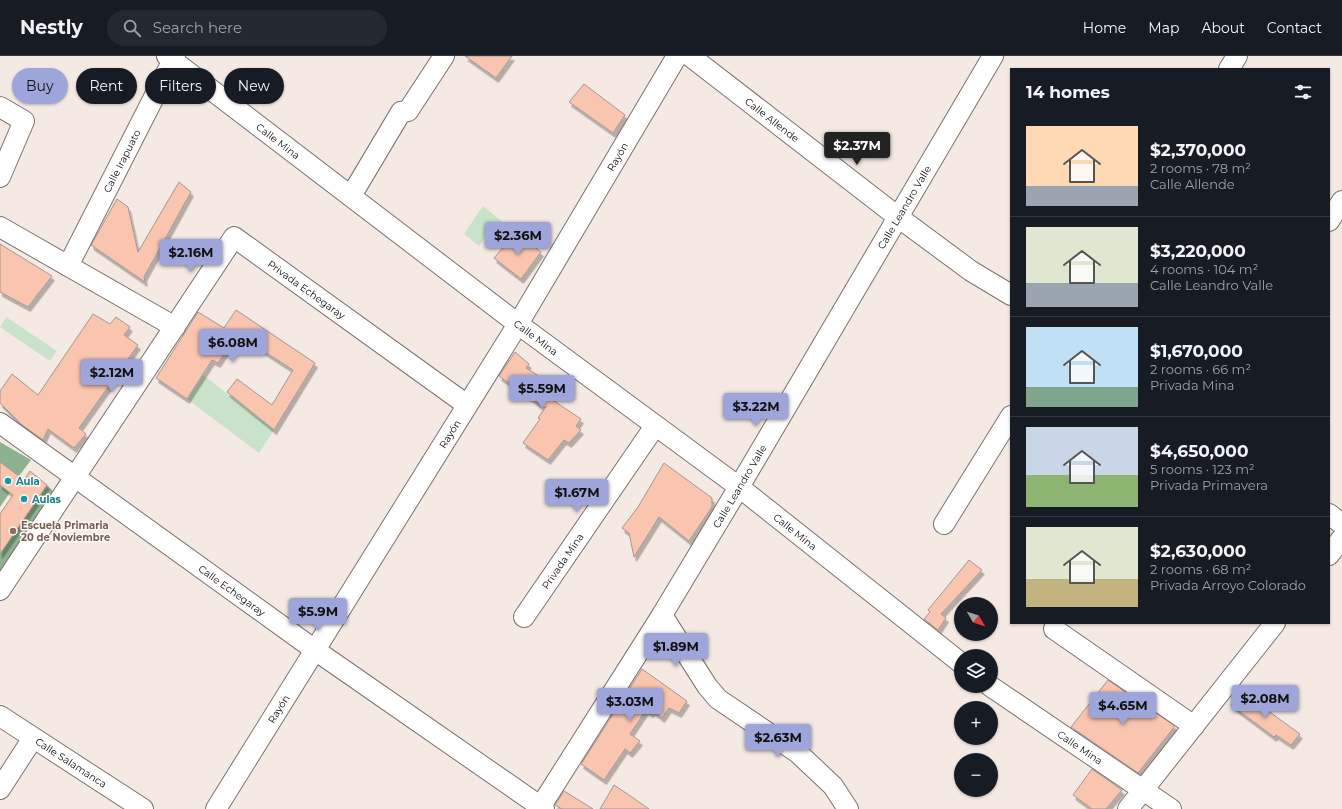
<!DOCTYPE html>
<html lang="en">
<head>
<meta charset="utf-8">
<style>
	body { margin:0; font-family:Montserrat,sans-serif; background:#242831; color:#f1f3f6; height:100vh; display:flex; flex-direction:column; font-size:15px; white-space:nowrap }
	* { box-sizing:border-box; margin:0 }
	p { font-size:13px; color:#9ea1a6 }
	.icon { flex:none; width:22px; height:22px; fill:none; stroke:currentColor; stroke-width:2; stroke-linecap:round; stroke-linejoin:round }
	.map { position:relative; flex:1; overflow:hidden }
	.details { position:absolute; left:1010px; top:12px; width:320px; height:556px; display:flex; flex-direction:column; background:#171b24; border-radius:0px; box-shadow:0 1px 3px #0004 }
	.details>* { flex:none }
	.guide { position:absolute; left:12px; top:12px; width:380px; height:36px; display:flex; gap:8px }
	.needle { width:26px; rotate:129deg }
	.controls { position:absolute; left:954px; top:541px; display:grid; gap:8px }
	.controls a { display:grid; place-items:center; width:44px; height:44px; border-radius:50%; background:#171b24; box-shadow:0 1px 3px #0004; font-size:20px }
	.price { position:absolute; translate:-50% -34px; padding:0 9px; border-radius:4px; background:#9ea5da; color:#111; font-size:13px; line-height:26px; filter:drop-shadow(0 1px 2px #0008) }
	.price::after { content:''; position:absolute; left:50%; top:24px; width:12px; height:9px; margin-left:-6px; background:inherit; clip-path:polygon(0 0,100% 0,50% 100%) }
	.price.on { background:#222; color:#fff }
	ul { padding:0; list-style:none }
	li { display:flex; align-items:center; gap:12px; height:100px; padding:0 16px }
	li+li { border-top:1px solid #363941 }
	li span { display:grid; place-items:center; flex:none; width:112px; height:80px; border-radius:0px; color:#555 }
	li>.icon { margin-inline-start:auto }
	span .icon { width:48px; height:48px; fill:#fffc; stroke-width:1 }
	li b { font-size:17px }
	h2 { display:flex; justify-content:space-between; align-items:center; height:48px; padding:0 16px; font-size:17px }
	.tag { padding:0 14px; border-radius:18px; background:#171b24; box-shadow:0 1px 3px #0004; font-size:14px; line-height:36px }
	.tag.on { background:#9ea5da; color:#111 }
	header { display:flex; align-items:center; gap:24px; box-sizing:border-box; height:56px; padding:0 20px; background:#171b24; border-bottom:1px solid #363941 }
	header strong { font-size:19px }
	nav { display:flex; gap:22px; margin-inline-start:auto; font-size:14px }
	.search { width:280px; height:36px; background:#242831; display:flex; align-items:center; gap:10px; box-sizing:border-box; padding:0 14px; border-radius:22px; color:#9ea1a6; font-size:15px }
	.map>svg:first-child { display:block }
	.green { fill:#c8e3ca }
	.forest { fill:#8bb38f }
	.building { fill:#f9c5af; stroke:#a29692; filter:url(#shadow) }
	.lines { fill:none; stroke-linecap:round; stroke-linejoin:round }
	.minor-casing { stroke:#7c726d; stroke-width:22 }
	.minor { stroke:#fff; stroke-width:20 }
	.culture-dot { fill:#0f9aa8; stroke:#fff8f5; stroke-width:1.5 }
	.education-dot { fill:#8d6e63; stroke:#fff8f5; stroke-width:1.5 }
	.labels { text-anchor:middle; stroke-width:3; stroke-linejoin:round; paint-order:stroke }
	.street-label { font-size:10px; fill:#100c0b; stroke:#fff8f5 }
	.culture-label { font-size:10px; font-weight:bold; fill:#0d838f; stroke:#fff8f5; text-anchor:start }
	.education-label { font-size:10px; font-weight:bold; fill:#785e54; stroke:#fff8f5; text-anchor:start }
</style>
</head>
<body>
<header>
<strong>Nestly</strong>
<div class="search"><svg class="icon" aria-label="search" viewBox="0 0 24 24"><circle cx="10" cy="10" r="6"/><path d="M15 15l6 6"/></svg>Search here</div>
<nav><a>Home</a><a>Map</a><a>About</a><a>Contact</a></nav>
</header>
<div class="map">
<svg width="1342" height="753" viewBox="0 0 1342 753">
	<defs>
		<filter id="shadow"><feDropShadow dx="2.5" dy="4.5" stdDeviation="0" flood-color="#0004"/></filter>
	</defs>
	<rect width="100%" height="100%" fill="#f5e9e4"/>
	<path class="green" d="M 483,150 L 516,177 L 504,191 L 487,179 L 479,190 L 464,178 Z
		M 6,261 L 57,295 L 50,305 L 0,271 Z
		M 203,319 L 274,374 L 259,397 L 187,343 Z"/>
	<path class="forest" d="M 0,386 L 31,404 L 19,420 L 0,406 Z
		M 0,429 L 15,429 L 0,451 Z
		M 47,429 L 53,435 L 0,515 L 0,498 Z"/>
	<path class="building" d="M 465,0 L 512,0 L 496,22 Z
		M 584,28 L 625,59 L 613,77 L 569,46 Z
		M 179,126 L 191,136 L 144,221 L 145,226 L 91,189 L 117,143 L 128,151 L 138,196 Z
		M 516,177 L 541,196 L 521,223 L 494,202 Z
		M 0,188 L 52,220 L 28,251 L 0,236 Z
		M 236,254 L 315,307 L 274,374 L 227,336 L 237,323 L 272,349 L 293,314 L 237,278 L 218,307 L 212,304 L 187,343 L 156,322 L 198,256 L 224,272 Z
		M 93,258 L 110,268 L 116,261 L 130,271 L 124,279 L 138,289 L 79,372 L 86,378 L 74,392 L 48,373 L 43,384 L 22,369 L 0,347 L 0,335 L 12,318 L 38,339 Z
		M 515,296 L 529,308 L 526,312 L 550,327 L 555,338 L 551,343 L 581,363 L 576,370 L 581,374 L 569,387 L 564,384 L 548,404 L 523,387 L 540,363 L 538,362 L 546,350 L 545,352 L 499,320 Z
		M 0,406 L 24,424 L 30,415 L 47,429 L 0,498 L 0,458 L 13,439 L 0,429 Z
		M 664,407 L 712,442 L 712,451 L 689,485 L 659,461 L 634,501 L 629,477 L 622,472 L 638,451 Z
		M 969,504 L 982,514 L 941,558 L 946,562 L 938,574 L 924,563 L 930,556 L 928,554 Z
		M 642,613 L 687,645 L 679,657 L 669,652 L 662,662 L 653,655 L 651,657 L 646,654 L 630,678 L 640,685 L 630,697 L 625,693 L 604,724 L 581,708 Z
		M 1108,624 L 1175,670 L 1138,717 L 1071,671 Z
		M 1242,636 L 1300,678 L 1291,689 L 1276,679 L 1274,681 L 1231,649 Z
		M 1092,713 L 1122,734 L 1106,753 L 1092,753 L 1073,739 Z
		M 614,729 L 626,737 L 649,753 L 600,753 Z
		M 564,735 L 593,753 L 562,753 L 555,749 Z"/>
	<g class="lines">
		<defs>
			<g id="minor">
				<path id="s1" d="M 167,0 L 518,268 L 739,431 L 961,607"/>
				<path id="s2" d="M 690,0 L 898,161 L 971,215 L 1011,239"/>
				<path d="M 1229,13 L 1237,0"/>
				<path d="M 0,51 L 24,65 L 0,121"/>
				<path d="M 351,140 L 401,56 L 408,55 L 444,0"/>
				<path d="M 1329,165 L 1342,145"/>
				<path d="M 0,171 L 175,271"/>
				<path id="s3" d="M 68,210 L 175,0"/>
				<path id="s4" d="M 0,367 L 315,594 L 544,753"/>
				<path d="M 1329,458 L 1342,468"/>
				<path d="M 944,468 L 1011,360"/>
				<path d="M 1329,499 L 1342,482"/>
				<path id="s5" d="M 0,534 L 234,181 L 467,349"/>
				<path d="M 662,559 L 707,630 L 718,643 L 798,697 L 833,730 L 848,753"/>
				<path id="s6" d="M 524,561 L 655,370"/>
				<path d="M 1054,573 L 1194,670"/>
				<path id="s7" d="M 990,630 L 1171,753"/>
				<path id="s8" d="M 0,660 L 143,753"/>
				<path d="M 0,733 L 33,682"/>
				<path id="s9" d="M 216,753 L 518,268 L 677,0"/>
				<path id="s10" d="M 539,753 L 662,559 L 739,431 L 993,0"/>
				<path d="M 1128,753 L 1275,567"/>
			</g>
		</defs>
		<use href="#minor" class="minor-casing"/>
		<use href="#minor" class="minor"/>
	</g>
	<g class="culture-dot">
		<circle cx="8" cy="425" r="4"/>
		<circle cx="24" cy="443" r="4"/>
	</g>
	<circle class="education-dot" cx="13" cy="475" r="4"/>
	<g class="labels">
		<g class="street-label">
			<text dy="4" stroke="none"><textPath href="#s2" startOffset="104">Calle Allende</textPath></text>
			<text dy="4" stroke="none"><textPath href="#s1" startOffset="140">Calle Mina</textPath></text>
			<text dy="4" stroke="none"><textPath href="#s9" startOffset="766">Rayón</textPath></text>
			<text dy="4" stroke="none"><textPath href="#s3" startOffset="118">Calle Irapuato</textPath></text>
			<text dy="4" stroke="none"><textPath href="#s10" startOffset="704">Calle Leandro Valle</textPath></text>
			<text dy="4" stroke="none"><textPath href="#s5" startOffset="513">Privada Echegaray</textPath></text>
			<text dy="4" stroke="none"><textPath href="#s1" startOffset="464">Calle Mina</textPath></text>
			<text dy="4" stroke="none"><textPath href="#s9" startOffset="442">Rayón</textPath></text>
			<text dy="4" stroke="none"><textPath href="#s10" startOffset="380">Calle Leandro Valle</textPath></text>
			<text dy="4" stroke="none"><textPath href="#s1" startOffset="788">Calle Mina</textPath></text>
			<text dy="4" stroke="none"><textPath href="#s6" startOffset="68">Privada Mina</textPath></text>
			<text dy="4" stroke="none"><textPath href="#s4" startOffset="286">Calle Echegaray</textPath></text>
			<text dy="4" stroke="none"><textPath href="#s9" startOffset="118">Rayón</textPath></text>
			<text dy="4" stroke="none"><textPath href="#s7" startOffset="109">Calle Mina</textPath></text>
			<text dy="4" stroke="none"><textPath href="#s8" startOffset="85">Calle Salamanca</textPath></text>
		</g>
		<g class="culture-label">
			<text x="16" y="429">Aula</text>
			<text x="32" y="447">Aulas</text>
		</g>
		<g class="education-label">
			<text x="21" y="473">Escuela Primaria<tspan x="21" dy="12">20 de Noviembre</tspan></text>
		</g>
	</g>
</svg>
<div class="controls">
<a><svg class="needle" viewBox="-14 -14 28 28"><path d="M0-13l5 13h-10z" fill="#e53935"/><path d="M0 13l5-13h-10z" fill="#9ea1a6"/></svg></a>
<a><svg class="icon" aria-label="layers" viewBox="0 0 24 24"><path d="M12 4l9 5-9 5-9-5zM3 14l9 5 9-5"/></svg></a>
<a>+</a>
<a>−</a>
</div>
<b class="price on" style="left:857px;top:110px">$2.37M</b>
<b class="price" style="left:518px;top:200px">$2.36M</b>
<b class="price" style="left:191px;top:217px">$2.16M</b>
<b class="price" style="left:233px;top:307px">$6.08M</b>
<b class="price" style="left:112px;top:337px">$2.12M</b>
<b class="price" style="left:542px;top:353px">$5.59M</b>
<b class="price" style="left:756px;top:371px">$3.22M</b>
<b class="price" style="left:577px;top:457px">$1.67M</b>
<b class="price" style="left:318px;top:576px">$5.9M</b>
<b class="price" style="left:676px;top:611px">$1.89M</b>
<b class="price" style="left:1265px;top:663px">$2.08M</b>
<b class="price" style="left:630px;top:666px">$3.03M</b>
<b class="price" style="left:1123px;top:670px">$4.65M</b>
<b class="price" style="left:778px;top:702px">$2.63M</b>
<div class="guide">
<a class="tag on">Buy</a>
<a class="tag">Rent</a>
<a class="tag">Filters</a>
<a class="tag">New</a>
</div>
<section class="details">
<h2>14 homes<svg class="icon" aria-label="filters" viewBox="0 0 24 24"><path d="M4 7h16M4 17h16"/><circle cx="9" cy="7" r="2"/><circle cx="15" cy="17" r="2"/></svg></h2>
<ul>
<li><span style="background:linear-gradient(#ffd9b3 75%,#9aa5b1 0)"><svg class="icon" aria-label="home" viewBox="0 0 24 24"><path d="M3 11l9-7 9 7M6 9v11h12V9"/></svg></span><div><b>$2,370,000</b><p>2 rooms · 78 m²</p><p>Calle Allende</p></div></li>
<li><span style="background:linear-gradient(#dfe7d0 70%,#9aa5b1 0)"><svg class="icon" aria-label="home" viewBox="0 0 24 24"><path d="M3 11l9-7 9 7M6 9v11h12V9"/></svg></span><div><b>$3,220,000</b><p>4 rooms · 104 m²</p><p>Calle Leandro Valle</p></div></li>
<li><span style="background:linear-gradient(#bfe0f5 75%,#7fa58c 0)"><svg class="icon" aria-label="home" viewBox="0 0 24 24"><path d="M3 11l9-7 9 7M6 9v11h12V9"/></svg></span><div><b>$1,670,000</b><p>2 rooms · 66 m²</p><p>Privada Mina</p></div></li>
<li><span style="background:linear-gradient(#c9d6e8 60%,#8fb573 0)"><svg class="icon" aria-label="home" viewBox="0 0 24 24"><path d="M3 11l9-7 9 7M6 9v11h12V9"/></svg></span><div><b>$4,650,000</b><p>5 rooms · 123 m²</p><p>Privada Primavera</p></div></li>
<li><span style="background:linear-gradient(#dfe7d0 65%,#c2b280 0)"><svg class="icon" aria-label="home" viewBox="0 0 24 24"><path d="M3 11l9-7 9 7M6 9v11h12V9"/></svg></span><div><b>$2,630,000</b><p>2 rooms · 68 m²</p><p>Privada Arroyo Colorado</p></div></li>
</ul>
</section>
</div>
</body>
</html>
